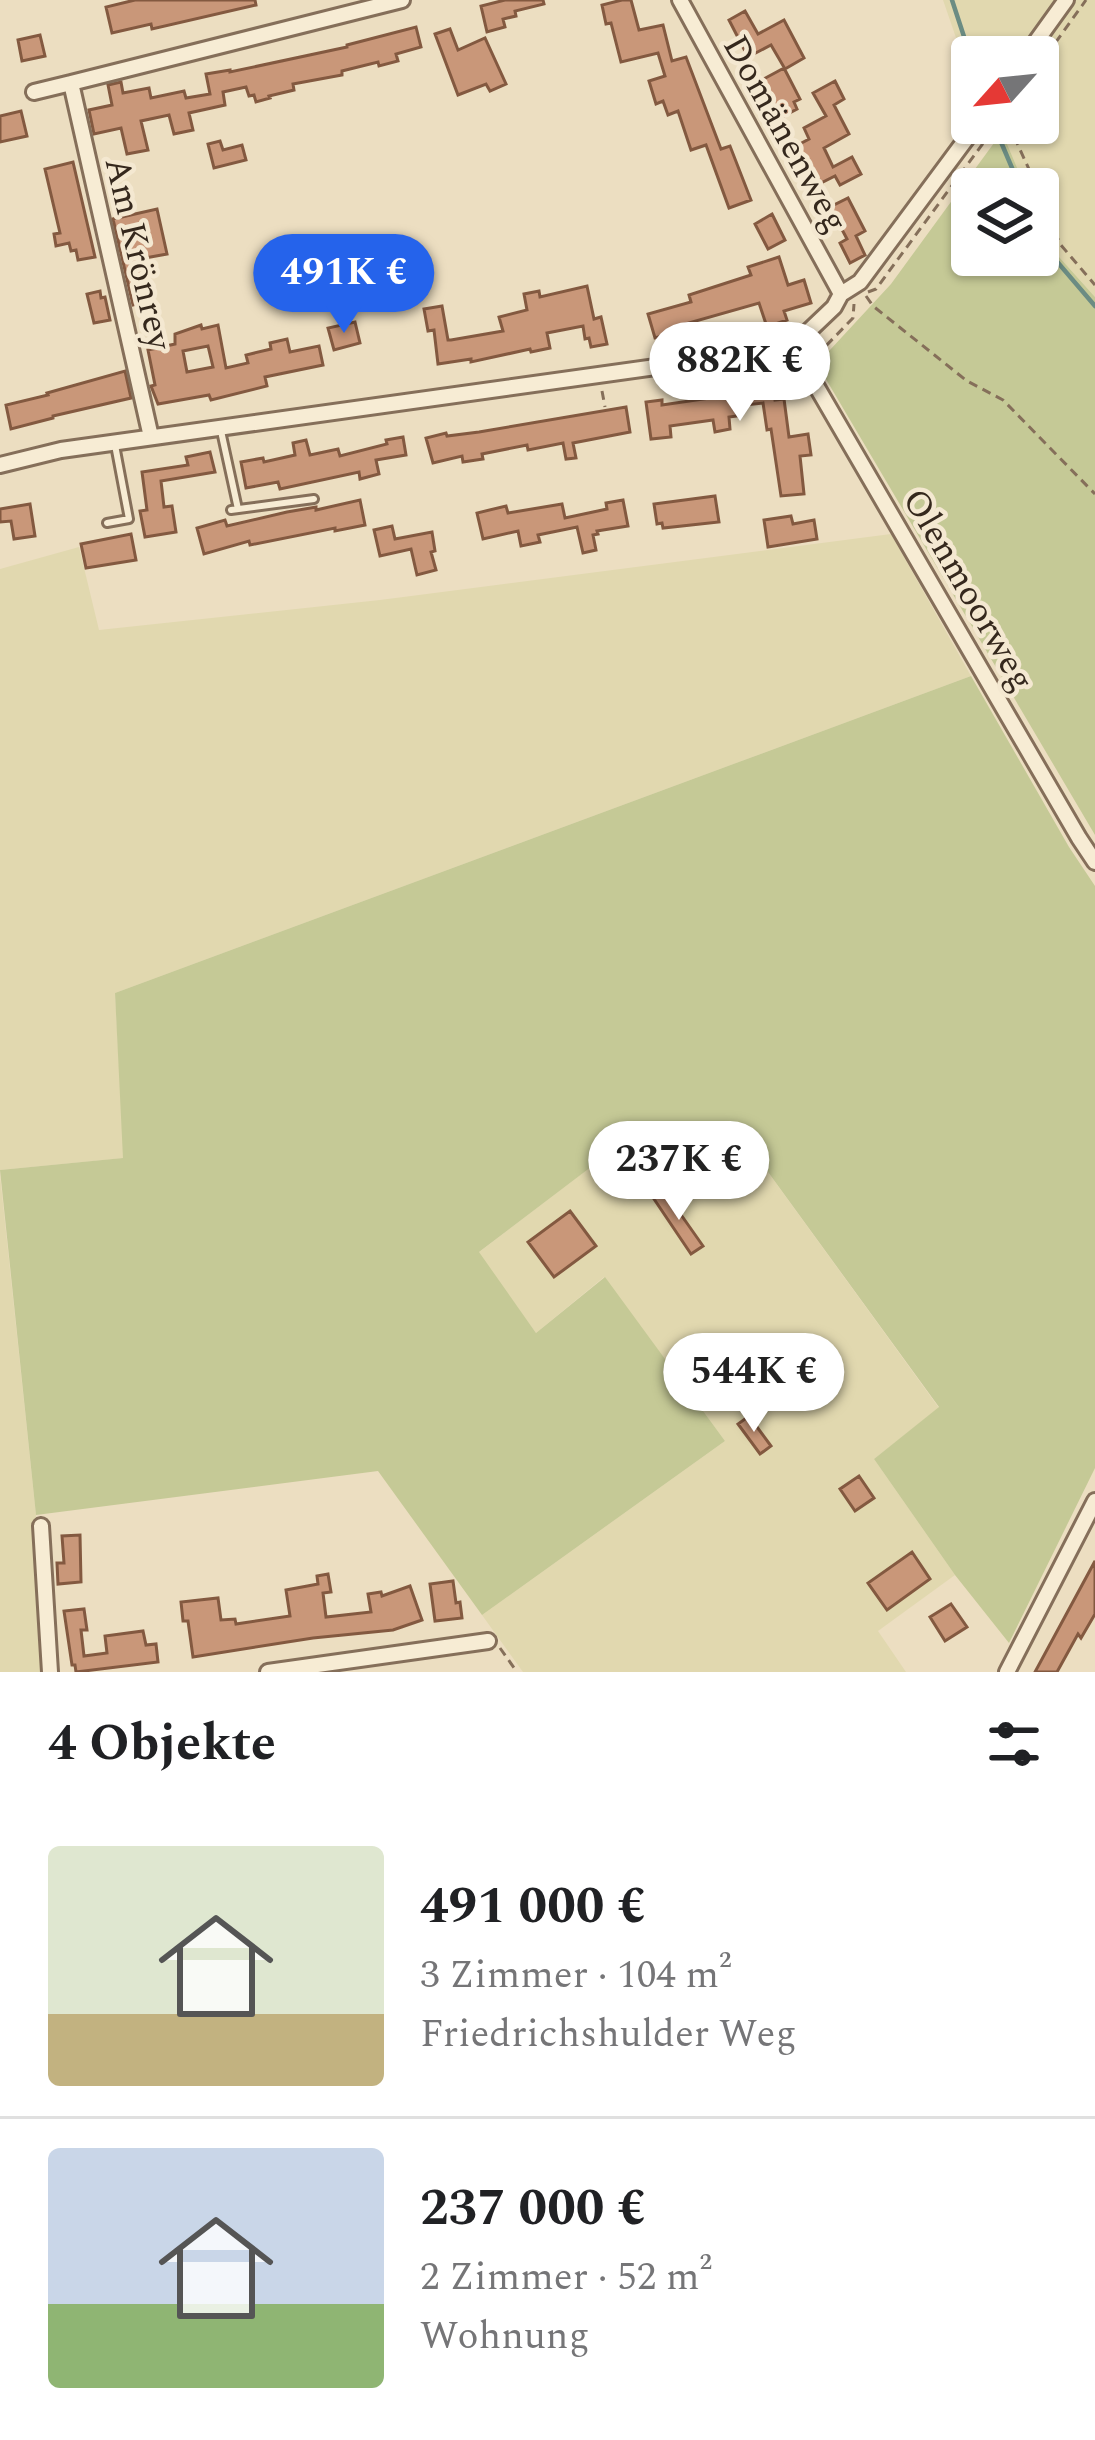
<!DOCTYPE html>
<html lang="de">
<head>
<meta charset="utf-8">
<style>
	body { margin:0; font-family:Spectral,serif; background:#f6f6f6; color:#202124; height:100vh; display:flex; flex-direction:column; font-size:45px; white-space:nowrap }
	* { box-sizing:border-box; margin:0 }
	p { font-size:39px; color:#757577 }
	.icon { flex:none; width:66px; height:66px; fill:none; stroke:currentColor; stroke-width:2; stroke-linecap:round; stroke-linejoin:round }
	.map { position:relative; height:1672px; overflow:hidden }
	.drawer { display:flex; flex-direction:column; background:#fff; flex:1 }
	.drawer>* { flex:none }
	.needle { width:78px; rotate:243deg }
	.tools { position:absolute; left:951px; top:36px; display:grid; gap:24px }
	.tools a { display:grid; place-items:center; width:108px; height:108px; border-radius:12px; background:#fff; box-shadow:0 3px 9px #0004; font-size:60px }
	.price { position:absolute; translate:-50% -102px; padding:0 27px; border-radius:42px; background:#fff; color:#222; font-size:39px; line-height:78px; filter:drop-shadow(0 3px 6px #0008) }
	.price::after { content:''; position:absolute; left:50%; top:72px; width:36px; height:27px; margin-left:-18px; background:inherit; clip-path:polygon(0 0,100% 0,50% 100%) }
	.price.on { background:#2563eb; color:#fff }
	ul { padding:0; list-style:none }
	li { display:flex; align-items:center; gap:36px; height:300px; padding:0 48px }
	li+li { border-top:3px solid #e0e0e0 }
	li span { display:grid; place-items:center; flex:none; width:336px; height:240px; border-radius:12px; color:#555 }
	li>.icon { margin-inline-start:auto }
	span .icon { width:144px; height:144px; fill:#fffc; stroke-width:1 }
	li b { font-size:51px }
	h2 { display:flex; justify-content:space-between; align-items:center; height:144px; padding:0 48px; font-size:51px }
	.map>svg:first-child { display:block }
	.farmland { fill:#e1d8af }
	.green { fill:#c5c996 }
	.lines { fill:none; stroke-linecap:round; stroke-linejoin:round }
	.stream { stroke:#6b8c83; stroke-width:4.5 }
	.building { fill:#c99779; stroke:#835940; stroke-width:3; fill-rule:evenodd }
	.lane-casing { stroke:#856f5a; stroke-width:12 }
	.street-casing { stroke:#856f5a; stroke-width:20 }
	.path { stroke:#856f5a; stroke-width:3; stroke-dasharray:9 6; stroke-linecap:butt }
	.lane { stroke:#f7ecd4; stroke-width:6 }
	.street { stroke:#f7ecd4; stroke-width:14 }
	.labels { text-anchor:middle; stroke-width:9; stroke-linejoin:round; paint-order:stroke }
	.street-label { font-size:36px; fill:#35281d; stroke:#f4e8d1 }
</style>
</head>
<body>
<div class="map">
<svg width="1095" height="1672" viewBox="0 0 1095 1672">
	<rect width="100%" height="100%" fill="#ecdec1"/>
	<path class="farmland" d="M 943,0 L 1095,0 L 1095,297 L 1051,248 L 1038,216 L 1038,189 L 1026,189 L 1002,132 L 995,123 L 1038,123 L 1038,57 L 972,57 L 972,84 Z
		M 891,534 L 971,676 L 115,993 L 124,1158 L 0,1170 L 0,569 L 79,547 L 99,630 L 380,600 Z
		M 733,1124 L 939,1408 L 874,1459 L 955,1575 L 878,1631 L 906,1672 L 523,1672 L 482,1615 L 725,1441 L 604,1277 L 536,1333 L 478,1253 L 617,1147 L 647,1189 Z
		M 0,1175 L 36,1515 L 44,1672 L 0,1672 Z"/>
	<path class="green" d="M 1002,132 L 1026,189 L 972,189 L 972,255 L 1038,255 L 1038,216 L 1051,248 L 1095,297 L 1095,835 L 817,364 L 891,284 Z
		M 971,676 L 1069,847 L 1095,886 L 1095,1468 L 1009,1643 L 955,1575 L 874,1459 L 939,1407 L 733,1124 L 646,1189 L 616,1148 L 479,1252 L 536,1333 L 605,1277 L 725,1441 L 482,1615 L 378,1471 L 36,1515 L 0,1170 L 123,1158 L 115,993 Z"/>
	<g class="lines">
		<path class="stream" d="M 952,0 L 972,61
			M 1001,142 L 1021,189
			M 1038,229 L 1048,251 L 1095,306"/>
	</g>
	<path class="building" d="M 135,0 L 255,0 L 256,5 L 152,29 L 151,24 L 112,33 L 106,7 Z
		M 505,0 L 543,0 L 544,4 L 515,11 L 516,16 L 503,19 L 505,27 L 487,32 L 481,6 Z
		M 622,0 L 631,0 L 639,30 L 663,25 L 672,61 L 686,57 L 721,149 L 730,146 L 751,200 L 729,208 L 706,145 L 691,150 L 678,111 L 668,115 L 663,101 L 656,104 L 649,81 L 665,76 L 658,53 L 621,62 L 611,23 L 606,24 L 602,5 Z
		M 745,11 L 758,34 L 784,20 L 804,58 L 785,69 L 771,45 L 748,57 L 729,20 Z
		M 416,27 L 421,47 L 396,54 L 398,61 L 379,66 L 378,62 L 342,71 L 342,75 L 293,84 L 294,90 L 269,96 L 270,98 L 256,102 L 254,95 L 249,96 L 246,87 L 223,92 L 225,105 L 189,113 L 193,130 L 174,134 L 169,115 L 141,121 L 148,150 L 127,154 L 121,128 L 94,134 L 89,110 L 112,105 L 108,85 L 121,82 L 123,93 L 149,88 L 151,98 L 184,91 L 186,98 L 210,94 L 206,74 L 230,70 L 230,72 L 347,47 L 347,45 Z
		M 450,29 L 458,50 L 485,38 L 506,84 L 490,91 L 486,84 L 458,95 L 435,34 Z
		M 40,35 L 45,56 L 22,61 L 18,40 Z
		M 784,68 L 800,99 L 794,102 L 797,109 L 780,118 L 760,81 Z
		M 835,81 L 844,99 L 834,105 L 849,134 L 824,148 L 833,167 L 852,157 L 861,174 L 840,185 L 835,176 L 815,186 L 794,147 L 809,139 L 804,128 L 826,116 L 813,93 Z
		M 21,111 L 27,136 L 0,142 L 0,116 Z
		M 220,141 L 223,150 L 242,145 L 246,160 L 214,168 L 208,144 Z
		M 73,162 L 95,257 L 78,260 L 76,250 L 71,251 L 69,243 L 56,246 L 54,234 L 60,233 L 45,169 Z
		M 848,198 L 865,231 L 856,236 L 865,255 L 850,263 L 840,243 L 847,239 L 830,207 Z
		M 157,209 L 167,254 L 145,258 L 152,301 L 133,305 L 113,219 Z
		M 772,214 L 785,240 L 768,249 L 755,224 Z
		M 779,257 L 788,285 L 804,280 L 811,303 L 784,311 L 787,320 L 767,327 L 759,303 L 685,324 L 686,329 L 655,338 L 648,314 L 691,302 L 689,295 L 751,275 L 748,267 Z
		M 587,286 L 594,319 L 601,317 L 607,344 L 591,347 L 589,338 L 585,339 L 583,326 L 547,333 L 550,348 L 531,352 L 530,349 L 471,362 L 471,359 L 438,364 L 434,330 L 428,331 L 424,309 L 442,306 L 448,340 L 451,340 L 503,331 L 499,317 L 527,310 L 524,294 L 539,291 L 540,297 Z
		M 100,291 L 101,298 L 105,297 L 110,320 L 94,323 L 87,294 Z
		M 355,322 L 360,343 L 334,350 L 328,328 Z
		M 201,325 L 202,329 L 218,325 L 226,368 L 248,363 L 246,355 L 271,349 L 270,343 L 287,339 L 290,352 L 319,346 L 323,365 L 265,377 L 267,386 L 211,400 L 209,395 L 158,404 L 151,386 L 155,385 L 148,350 L 175,344 L 175,334 ZM 208,346 L 213,367 L 187,372 L 183,351 Z
		M 125,371 L 131,398 L 53,416 L 53,418 L 11,429 L 6,405 L 48,395 L 47,393 Z
		M 772,377 L 775,400 L 784,399 L 789,437 L 808,434 L 811,455 L 800,456 L 804,494 L 781,496 L 771,429 L 767,430 L 763,403 L 735,406 L 737,416 L 729,417 L 730,429 L 715,432 L 713,420 L 670,426 L 671,437 L 651,439 L 646,402 L 662,400 L 662,405 L 710,398 L 709,390 L 752,384 L 752,380 Z
		M 626,407 L 630,432 L 573,443 L 576,458 L 566,459 L 563,443 L 528,450 L 527,445 L 482,454 L 483,459 L 463,462 L 462,456 L 433,463 L 426,438 L 446,433 L 447,436 L 479,432 Z
		M 403,437 L 406,455 L 376,460 L 379,474 L 360,479 L 359,472 L 280,489 L 278,482 L 246,488 L 241,462 L 263,458 L 264,462 L 295,455 L 293,443 L 306,440 L 310,455 L 338,449 L 340,456 L 387,444 L 386,440 Z
		M 210,452 L 215,472 L 161,481 L 164,507 L 172,506 L 176,532 L 145,537 L 140,511 L 147,510 L 142,472 L 188,465 L 186,457 Z
		M 715,496 L 719,522 L 663,528 L 662,523 L 657,524 L 654,504 Z
		M 360,500 L 365,525 L 335,531 L 335,528 L 250,545 L 249,541 L 204,554 L 197,528 L 225,520 L 227,526 L 287,512 L 316,507 L 316,510 Z
		M 623,500 L 628,526 L 597,531 L 598,534 L 593,535 L 596,550 L 583,553 L 577,527 L 538,535 L 540,542 L 521,546 L 518,531 L 483,539 L 477,513 L 506,506 L 508,513 L 562,504 L 565,518 L 607,509 L 606,503 Z
		M 30,504 L 35,536 L 14,539 L 11,521 L 0,522 L 0,509 Z
		M 791,516 L 793,524 L 814,520 L 817,539 L 768,547 L 764,520 Z
		M 392,526 L 395,539 L 432,532 L 435,551 L 431,552 L 436,570 L 417,575 L 411,549 L 380,556 L 374,530 Z
		M 131,534 L 136,560 L 86,568 L 81,544 Z
		M 665,1192 L 703,1246 L 691,1254 L 654,1199 Z
		M 570,1211 L 596,1246 L 554,1277 L 528,1242 Z
		M 749,1416 L 771,1446 L 760,1454 L 738,1424 Z
		M 859,1476 L 874,1498 L 855,1511 L 840,1489 Z
		M 80,1535 L 81,1582 L 58,1584 L 57,1563 L 64,1563 L 62,1536 Z
		M 912,1552 L 930,1579 L 887,1610 L 868,1583 Z
		M 1095,1561 L 1095,1614 L 1081,1638 L 1078,1634 L 1057,1672 L 1035,1672 Z
		M 328,1574 L 331,1592 L 323,1593 L 326,1617 L 371,1612 L 368,1594 L 381,1592 L 382,1596 L 410,1586 L 422,1620 L 393,1630 L 313,1638 L 193,1657 L 188,1621 L 183,1621 L 181,1602 L 218,1598 L 221,1620 L 235,1619 L 236,1624 L 290,1616 L 286,1590 L 318,1584 L 317,1576 Z
		M 453,1581 L 456,1603 L 460,1602 L 462,1618 L 435,1621 L 430,1584 Z
		M 951,1604 L 967,1627 L 945,1641 L 930,1617 Z
		M 84,1609 L 87,1630 L 81,1630 L 84,1656 L 107,1653 L 105,1636 L 143,1631 L 146,1645 L 156,1644 L 158,1662 L 76,1672 L 75,1665 L 72,1665 L 64,1611 Z"/>
	<g class="lines">
		<defs>
			<path id="lane" d="M 221,431 L 238,509
				M 231,510 L 314,499
				M 107,523 L 129,519 L 115,445"/>
			<path id="street" d="M 680,0 L 841,294
				M 1025,57 L 1066,0
				M 34,92 L 71,83
				M 793,346 L 1079,838 L 1095,862
				M 151,437 L 71,83 L 402,0
				M 0,465 L 61,450 L 785,349 L 793,346 L 834,307 L 841,294 L 860,282 L 978,123
				M 41,1526 L 50,1672
				M 268,1672 L 488,1641
				M 1007,1672 L 1095,1501"/>
		</defs>
		<use href="#lane" class="lane-casing"/>
		<use href="#street" class="street-casing"/>
		<path class="path" d="M 1038,67 L 1086,0
			M 1008,123 L 1037,187
			M 1038,190 L 1060,244 L 1095,285
			M 868,292 L 876,289 L 998,123
			M 866,296 L 873,306 L 967,381 L 1003,400 L 1095,494
			M 814,353 L 820,352 L 853,318 L 854,304
			M 602,391 L 605,407
			M 500,1648 L 517,1672"/>
		<use href="#lane" class="lane"/>
		<use href="#street" class="street"/>
	</g>
	<g class="labels">
		<g class="street-label">
			<text transform="translate(787 133) rotate(61)" y="13">Domänenweg</text>
			<text transform="translate(140 253) rotate(77)" y="13">Am Krönrey</text>
			<text transform="translate(970 589) rotate(60)" y="13">Olenmoorweg</text>
		</g>
	</g>
</svg>
<div class="tools">
<a><svg class="needle" viewBox="-14 -14 28 28"><path d="M0-13l5 13h-10z" fill="#e53935"/><path d="M0 13l5-13h-10z" fill="#757577"/></svg></a>
<a><svg class="icon" aria-label="layers" viewBox="0 0 24 24"><path d="M12 4l9 5-9 5-9-5zM3 14l9 5 9-5"/></svg></a>
</div>
<b class="price on" style="left:344px;top:336px">491K €</b>
<b class="price" style="left:740px;top:424px">882K €</b>
<b class="price" style="left:679px;top:1223px">237K €</b>
<b class="price" style="left:754px;top:1435px">544K €</b>
</div>
<section class="drawer">
<h2>4 Objekte<svg class="icon" aria-label="filters" viewBox="0 0 24 24"><path d="M4 7h16M4 17h16"/><circle cx="9" cy="7" r="2"/><circle cx="15" cy="17" r="2"/></svg></h2>
<ul>
<li><span style="background:linear-gradient(#dfe7d0 70%,#c2b280 0)"><svg class="icon" aria-label="home" viewBox="0 0 24 24"><path d="M3 11l9-7 9 7M6 9v11h12V9"/></svg></span><div><b>491 000 €</b><p>3 Zimmer · 104 m²</p><p>Friedrichshulder Weg</p></div></li>
<li><span style="background:linear-gradient(#c9d6e8 65%,#8fb573 0)"><svg class="icon" aria-label="home" viewBox="0 0 24 24"><path d="M3 11l9-7 9 7M6 9v11h12V9"/></svg></span><div><b>237 000 €</b><p>2 Zimmer · 52 m²</p><p>Wohnung</p></div></li>
</ul>
</section>
</body>
</html>
